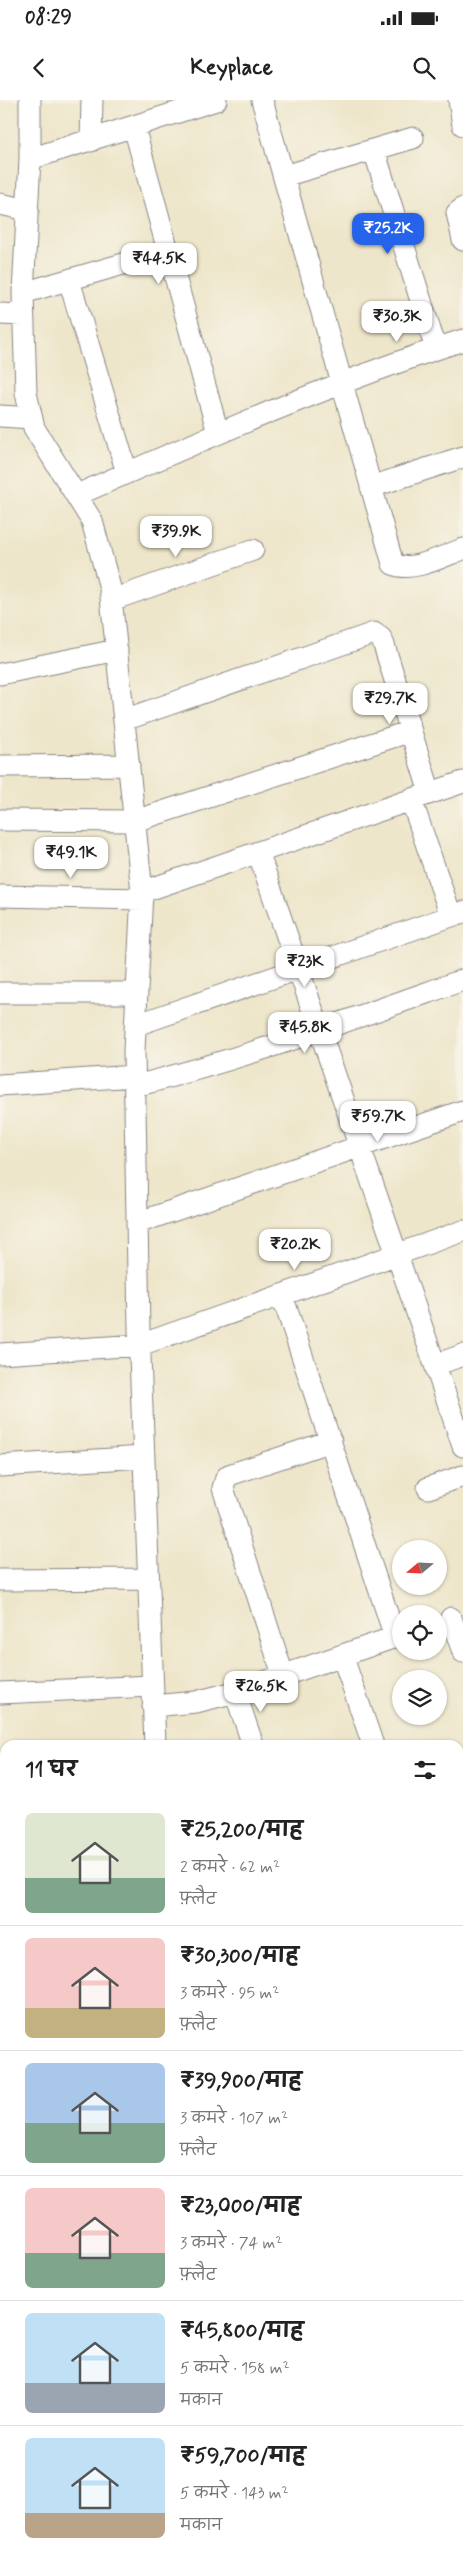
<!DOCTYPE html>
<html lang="hi">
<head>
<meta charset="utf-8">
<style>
	body { margin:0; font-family:Mynerve,"Playpen Sans Deva",sans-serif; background:#f2f2f2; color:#222; height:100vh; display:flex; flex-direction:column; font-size:19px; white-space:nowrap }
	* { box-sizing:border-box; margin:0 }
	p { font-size:16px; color:#767676 }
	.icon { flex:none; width:28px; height:28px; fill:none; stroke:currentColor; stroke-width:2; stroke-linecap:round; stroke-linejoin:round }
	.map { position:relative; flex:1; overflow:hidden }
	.sheet { position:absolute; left:0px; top:1640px; width:464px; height:821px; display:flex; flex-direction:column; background:#fff; border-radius:15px 15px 0 0; box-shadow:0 1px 4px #0004 }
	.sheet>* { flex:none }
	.needle { width:32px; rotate:251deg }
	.buttons { position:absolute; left:392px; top:1440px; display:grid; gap:10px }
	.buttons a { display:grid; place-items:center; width:55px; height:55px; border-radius:50%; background:#fff; box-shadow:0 1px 4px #0004; font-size:25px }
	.price { position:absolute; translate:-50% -42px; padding:0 11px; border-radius:10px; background:#fff; color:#222; font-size:16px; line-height:32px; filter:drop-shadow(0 1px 2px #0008) }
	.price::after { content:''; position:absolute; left:50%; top:30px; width:15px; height:11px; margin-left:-8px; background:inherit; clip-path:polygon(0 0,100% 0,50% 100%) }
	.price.active { background:#2563eb; color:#fff }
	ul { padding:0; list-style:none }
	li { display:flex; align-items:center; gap:15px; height:125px; padding:0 25px }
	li+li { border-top:1px solid #e0e0e0 }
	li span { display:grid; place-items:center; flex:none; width:140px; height:100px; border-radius:8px; color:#555 }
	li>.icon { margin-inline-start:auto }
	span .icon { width:60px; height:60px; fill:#fffc; stroke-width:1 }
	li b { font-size:21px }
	h2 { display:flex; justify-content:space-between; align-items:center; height:60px; padding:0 25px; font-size:21px }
	.status { display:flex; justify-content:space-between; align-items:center; height:35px; padding:0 25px; background:#fff; direction:ltr }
	.status svg { height:14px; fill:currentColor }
	header { display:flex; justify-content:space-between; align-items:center; height:65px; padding:0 25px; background:#fff; font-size:22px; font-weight:800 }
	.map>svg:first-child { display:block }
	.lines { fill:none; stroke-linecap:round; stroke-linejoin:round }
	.minor-casing { stroke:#888482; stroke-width:23 }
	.minor { stroke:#fff; stroke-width:21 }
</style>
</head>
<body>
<div class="status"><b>08:29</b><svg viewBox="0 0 49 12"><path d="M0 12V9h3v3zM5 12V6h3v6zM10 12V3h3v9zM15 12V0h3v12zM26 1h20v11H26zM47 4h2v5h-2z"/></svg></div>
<header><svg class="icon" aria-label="back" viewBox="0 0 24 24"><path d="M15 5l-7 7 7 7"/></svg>Keyplace<svg class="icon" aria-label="search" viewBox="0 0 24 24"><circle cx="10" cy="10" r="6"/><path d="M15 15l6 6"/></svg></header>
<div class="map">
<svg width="463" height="2461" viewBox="0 0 463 2461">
	<rect width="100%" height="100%" fill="#f7f3e8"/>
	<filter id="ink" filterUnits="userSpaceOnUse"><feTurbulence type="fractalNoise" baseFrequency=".02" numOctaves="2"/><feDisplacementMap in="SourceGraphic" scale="10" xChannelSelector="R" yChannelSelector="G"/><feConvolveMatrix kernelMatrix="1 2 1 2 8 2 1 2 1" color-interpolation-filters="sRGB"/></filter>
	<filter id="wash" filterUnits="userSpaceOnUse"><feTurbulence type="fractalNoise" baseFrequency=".0096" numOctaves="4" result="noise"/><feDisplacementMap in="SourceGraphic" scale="20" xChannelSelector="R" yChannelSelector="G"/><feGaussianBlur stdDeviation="1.12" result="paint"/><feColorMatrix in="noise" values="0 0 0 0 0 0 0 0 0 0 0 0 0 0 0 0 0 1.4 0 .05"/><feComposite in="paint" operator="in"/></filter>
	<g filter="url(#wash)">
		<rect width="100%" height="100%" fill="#eee6ca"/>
	</g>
	<g filter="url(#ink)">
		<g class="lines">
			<defs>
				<path id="minor" d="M 30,0 L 30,59 L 23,193 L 26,293 L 34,328 L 92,421 L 110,488 L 142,792 L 134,951 L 139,1230 L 155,1645
					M 262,0 L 393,464 C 412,473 443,456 463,449
					M 459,0 L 463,25
					M 134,27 L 218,333
					M 91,41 L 92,0
					M 374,50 L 436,249
					M 30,59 L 216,0
					M 284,76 L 413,38
					M 0,104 L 28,110
					M 463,108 L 457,113 L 463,140
					M 69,180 L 127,373
					M 23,193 L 168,151
					M 0,214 L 23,215
					M 0,316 L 32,318
					M 371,387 L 463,357
					M 77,395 C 204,339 331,283 463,240
					M 112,500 L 253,450
					M 0,574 L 117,550
					M 124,620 L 374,533 L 381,538 L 384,545 L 430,693
					M 0,666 L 129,665
					M 411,699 L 451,816
					M 0,720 L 135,721 L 411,631
					M 258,752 L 463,1346
					M 142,792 L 463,682
					M 0,796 L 142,799
					M 0,893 L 137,893
					M 136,925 L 463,812
					M 0,985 L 135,976
					M 135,986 C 246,958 355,918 463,880
					M 137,1123 L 463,1011
					M 282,1195 L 395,1537
					M 0,1254 L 140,1245 L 463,1131
					M 435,1265 L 463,1255
					M 0,1366 L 144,1357
					M 428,1388 L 463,1376
					M 0,1480 L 148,1479
					M 451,1518 L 463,1552
					M 342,1555 L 373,1645
					M 283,1575 L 223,1388 L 226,1378 L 229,1375 L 331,1341
					M 235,1592 L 253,1645
					M 0,1593 L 152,1586
					M 153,1606 L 196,1602 L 235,1592 L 401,1535
					M 0,1709 L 5,1709
					M 459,1762 L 463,1761
					M 0,1822 L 5,1822
					M 459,1863 L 463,1862
					M 0,1938 L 5,1938
					M 463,2298 L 459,2304 L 463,2316
					M 0,2319 L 5,2319
					M 459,2336 L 463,2334
					M 459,2444 L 463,2443
					M 242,2456 L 243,2461
					M 119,2461 L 119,2456
					M 405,2461 L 420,2456"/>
			</defs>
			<use href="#minor" class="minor-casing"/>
			<use href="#minor" class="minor"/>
		</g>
	</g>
</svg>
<div class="buttons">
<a><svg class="needle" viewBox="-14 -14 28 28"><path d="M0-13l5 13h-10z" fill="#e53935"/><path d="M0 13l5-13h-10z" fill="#767676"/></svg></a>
<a><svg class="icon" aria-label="locate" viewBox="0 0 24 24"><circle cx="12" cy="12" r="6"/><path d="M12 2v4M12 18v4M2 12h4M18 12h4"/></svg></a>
<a><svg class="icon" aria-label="layers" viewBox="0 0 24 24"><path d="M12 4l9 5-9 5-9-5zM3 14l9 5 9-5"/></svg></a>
</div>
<b class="price active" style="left:388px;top:155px">₹25.2K</b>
<b class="price" style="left:159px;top:185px">₹44.5K</b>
<b class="price" style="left:397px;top:243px">₹30.3K</b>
<b class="price" style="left:176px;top:458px">₹39.9K</b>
<b class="price" style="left:390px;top:625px">₹29.7K</b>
<b class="price" style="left:71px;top:779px">₹49.1K</b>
<b class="price" style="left:305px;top:888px">₹23K</b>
<b class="price" style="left:305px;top:954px">₹45.8K</b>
<b class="price" style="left:378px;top:1043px">₹59.7K</b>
<b class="price" style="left:295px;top:1171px">₹20.2K</b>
<b class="price" style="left:261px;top:1613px">₹26.5K</b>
<section class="sheet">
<h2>11 घर<svg class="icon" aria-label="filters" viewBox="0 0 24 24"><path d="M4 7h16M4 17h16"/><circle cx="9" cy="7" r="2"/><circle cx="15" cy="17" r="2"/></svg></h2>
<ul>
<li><span style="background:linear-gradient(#dfe7d0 65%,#7fa58c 0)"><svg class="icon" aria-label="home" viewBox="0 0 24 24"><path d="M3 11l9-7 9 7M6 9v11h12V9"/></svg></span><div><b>₹25,200/माह</b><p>2 कमरे · 62 m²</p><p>फ़्लैट</p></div></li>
<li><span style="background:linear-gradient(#f6c9c9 70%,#c2b280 0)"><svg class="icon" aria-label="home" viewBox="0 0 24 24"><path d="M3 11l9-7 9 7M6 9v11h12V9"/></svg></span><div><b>₹30,300/माह</b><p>3 कमरे · 95 m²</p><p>फ़्लैट</p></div></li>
<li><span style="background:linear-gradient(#a9c7e8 60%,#7fa58c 0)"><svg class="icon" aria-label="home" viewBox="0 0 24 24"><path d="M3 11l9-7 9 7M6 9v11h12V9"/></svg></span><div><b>₹39,900/माह</b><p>3 कमरे · 107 m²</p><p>फ़्लैट</p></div></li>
<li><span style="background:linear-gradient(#f6c9c9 65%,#7fa58c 0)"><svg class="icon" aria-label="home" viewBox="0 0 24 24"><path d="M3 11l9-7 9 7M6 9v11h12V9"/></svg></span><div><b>₹23,000/माह</b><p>3 कमरे · 74 m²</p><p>फ़्लैट</p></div></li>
<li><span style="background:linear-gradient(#bfe0f5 70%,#9aa5b1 0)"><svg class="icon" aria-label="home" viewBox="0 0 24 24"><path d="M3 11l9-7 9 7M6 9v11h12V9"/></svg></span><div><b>₹45,800/माह</b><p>5 कमरे · 158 m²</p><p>मकान</p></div></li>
<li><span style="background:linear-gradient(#bfe0f5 75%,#b9a48a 0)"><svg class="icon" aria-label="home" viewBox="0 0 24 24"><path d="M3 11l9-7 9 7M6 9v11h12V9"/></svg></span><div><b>₹59,700/माह</b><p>5 कमरे · 143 m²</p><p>मकान</p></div></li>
</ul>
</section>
</div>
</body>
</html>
